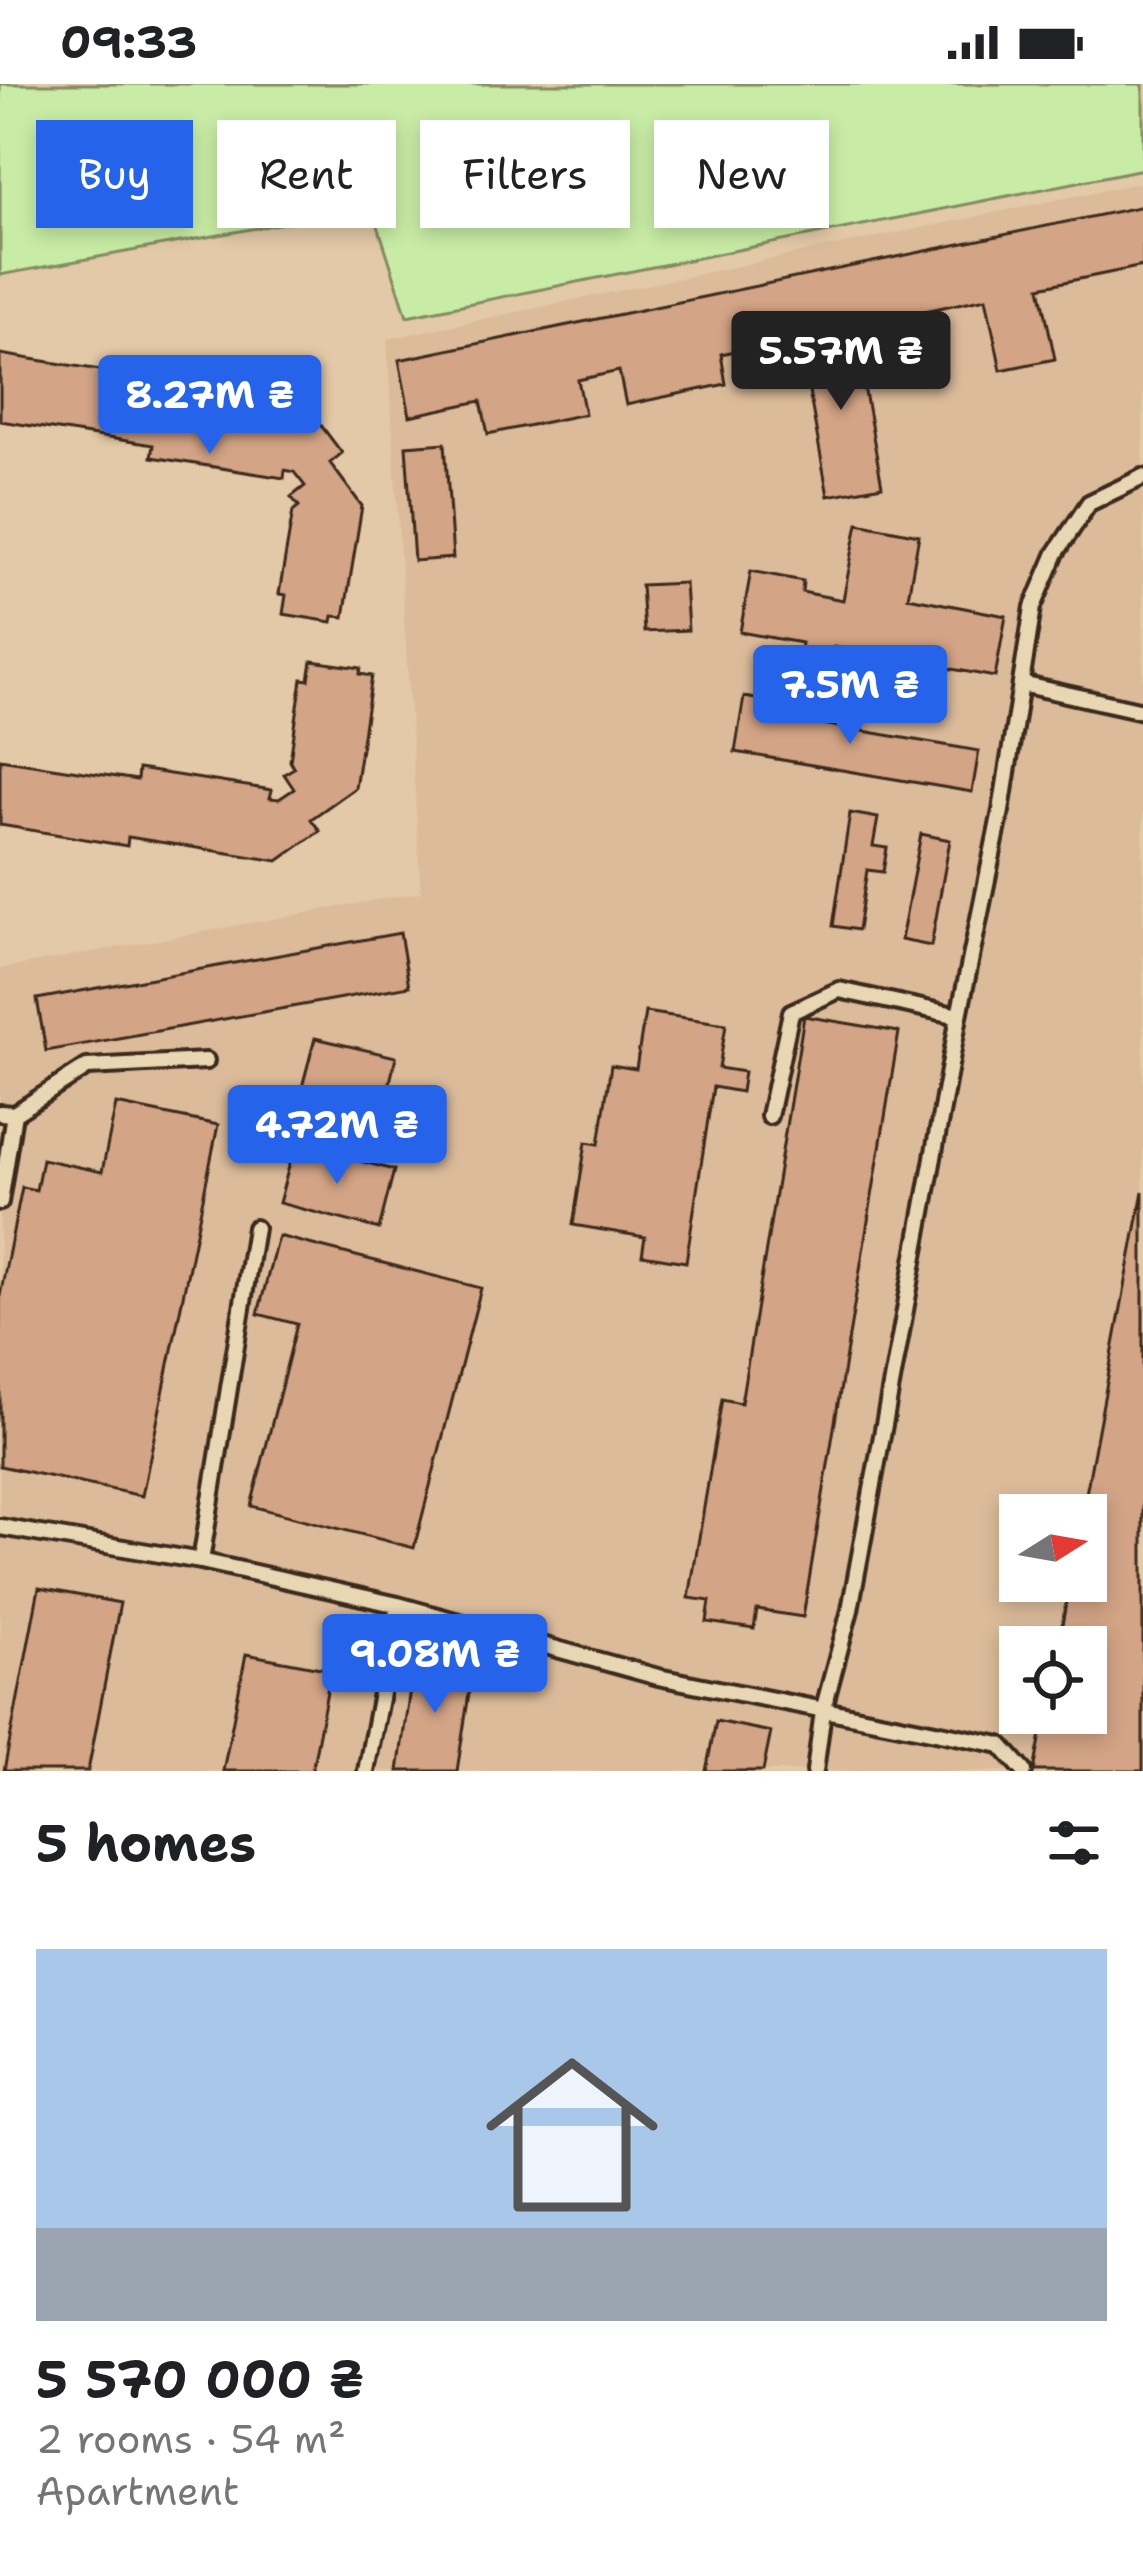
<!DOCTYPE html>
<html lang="en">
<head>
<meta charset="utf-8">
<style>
	body { margin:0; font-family:"Shantell Sans",sans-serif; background:#f2f2f2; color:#202124; height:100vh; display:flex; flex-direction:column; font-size:45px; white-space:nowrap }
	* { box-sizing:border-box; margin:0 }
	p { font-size:39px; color:#757577 }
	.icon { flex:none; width:66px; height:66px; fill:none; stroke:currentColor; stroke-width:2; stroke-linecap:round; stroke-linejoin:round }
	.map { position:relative; height:1687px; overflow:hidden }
	.drawer { display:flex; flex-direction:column; background:#fff; flex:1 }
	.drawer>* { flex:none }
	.guide { position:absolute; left:36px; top:36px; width:1071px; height:108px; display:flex; gap:24px }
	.needle { width:78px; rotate:79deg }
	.tools { position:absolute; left:999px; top:1410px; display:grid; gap:24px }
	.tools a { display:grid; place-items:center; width:108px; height:108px; border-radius:0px; background:#fff; box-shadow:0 6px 18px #0003; font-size:60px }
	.price { position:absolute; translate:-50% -102px; padding:0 27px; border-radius:12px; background:#2563eb; color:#fff; font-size:39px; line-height:78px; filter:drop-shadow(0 3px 6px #0008) }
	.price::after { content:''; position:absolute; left:50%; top:72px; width:36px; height:27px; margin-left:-18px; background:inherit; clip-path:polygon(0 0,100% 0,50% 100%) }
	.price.selected { background:#222; color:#fff }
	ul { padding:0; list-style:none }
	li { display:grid; align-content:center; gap:24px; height:636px; padding:0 36px }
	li+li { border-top:3px solid #e0e0e0 }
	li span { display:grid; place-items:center; height:372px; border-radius:0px; color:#555 }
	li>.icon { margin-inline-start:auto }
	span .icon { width:216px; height:216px; fill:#fffc; stroke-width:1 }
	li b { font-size:51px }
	h2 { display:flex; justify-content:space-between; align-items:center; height:144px; padding:0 36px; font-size:51px }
	.pill { padding:0 42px; border-radius:0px; background:#fff; box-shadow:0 6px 18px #0003; font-size:42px; line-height:108px }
	.pill.selected { background:#2563eb; color:#fff }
	.status { display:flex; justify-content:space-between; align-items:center; height:84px; padding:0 60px; background:#fff; direction:ltr }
	.status svg { height:33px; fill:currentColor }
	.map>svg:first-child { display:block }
	.built { fill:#dbbb9a; fill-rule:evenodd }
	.green { fill:#c8eca5; stroke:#828b62; stroke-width:3 }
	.building { fill:#d3a486; stroke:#3b2a1e; stroke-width:3 }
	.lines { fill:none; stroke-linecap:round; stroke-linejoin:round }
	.lane-casing { stroke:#3b2a1e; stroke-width:22 }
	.lane { stroke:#e9d7b4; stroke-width:14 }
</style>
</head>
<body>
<div class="status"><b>09:33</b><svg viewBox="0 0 49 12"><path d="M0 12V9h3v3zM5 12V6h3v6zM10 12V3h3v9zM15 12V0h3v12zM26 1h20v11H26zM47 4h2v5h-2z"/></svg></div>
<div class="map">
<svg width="1143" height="1687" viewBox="0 0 1143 1687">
	<rect width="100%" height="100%" fill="#e3c9a7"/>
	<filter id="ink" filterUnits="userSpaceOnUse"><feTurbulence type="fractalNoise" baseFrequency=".00833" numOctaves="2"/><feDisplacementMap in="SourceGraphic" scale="24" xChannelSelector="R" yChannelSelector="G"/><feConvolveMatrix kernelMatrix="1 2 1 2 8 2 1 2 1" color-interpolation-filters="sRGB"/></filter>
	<g filter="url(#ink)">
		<path class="built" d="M 1143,98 L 1143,1687 L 0,1687 L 0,885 L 421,808 L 387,255 ZM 1020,1431 L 1086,1431 L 1086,1497 L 1020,1497 ZM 1020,1563 L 1086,1563 L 1086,1629 L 1020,1629 Z"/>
		<path class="green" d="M 0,0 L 1143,0 L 1143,85 L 407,232 L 372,123 L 0,191 Z"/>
		<path class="building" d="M 1143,122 L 1143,182 L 1040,203 L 1055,275 L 1001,286 L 986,214 L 721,270 L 726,300 L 626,321 L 619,287 L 578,296 L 585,330 L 488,350 L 481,317 L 410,332 L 399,276 Z
			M 854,247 L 882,402 L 828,412 L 800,257 Z
			M 0,270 L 163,296 L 162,305 L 311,328 L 342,369 L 330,379 L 362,422 L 344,533 L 333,532 L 332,538 L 283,530 L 286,511 L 279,510 L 293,427 L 299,422 L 291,413 L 305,402 L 294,388 L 285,386 L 284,394 L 151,373 L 153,361 L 0,337 Z
			M 445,359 L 453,474 L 414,477 L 406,362 Z
			M 858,439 L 919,451 L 908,513 L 1006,532 L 995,593 L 834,563 L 828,594 L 796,588 L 801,559 L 740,548 L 751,487 L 803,497 L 802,508 L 843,516 Z
			M 685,499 L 688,546 L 644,548 L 641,501 Z
			M 312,577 L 361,584 L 360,590 L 372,592 L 355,704 L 311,735 L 320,747 L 278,777 L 128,753 L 127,762 L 0,741 L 0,675 L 137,696 L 138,685 L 272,706 L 270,714 L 279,715 L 294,705 L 284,690 L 294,684 L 290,677 L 302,595 L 309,596 Z
			M 744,613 L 820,626 L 817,639 L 979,667 L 972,708 L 735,668 Z
			M 850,729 L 878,734 L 873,762 L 887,764 L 883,788 L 867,786 L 858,846 L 833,842 Z
			M 921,750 L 950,756 L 931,862 L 901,856 Z
			M 400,849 L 409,902 L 46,967 L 37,915 Z
			M 645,928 L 726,940 L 719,984 L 744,988 L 741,1008 L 713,1003 L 686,1178 L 642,1171 L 645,1153 L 573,1141 L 586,1058 L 599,1060 L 611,981 L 636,985 Z
			M 804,932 L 899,948 L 803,1533 L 757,1526 L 754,1545 L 707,1538 L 710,1517 L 689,1514 L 722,1315 L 741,1319 Z
			M 315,954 L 396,973 L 383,1027 L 301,1007 Z
			M 116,1020 L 218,1041 L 142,1412 L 0,1382 L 0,1212 L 22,1103 L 36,1106 L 42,1075 L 102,1088 Z
			M 295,1060 L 394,1086 L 379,1145 L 279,1119 Z
			M 1143,1107 L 1143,1687 L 1034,1687 L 1045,1629 L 1086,1629 L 1086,1563 L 1058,1563 L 1070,1497 L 1086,1497 L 1086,1431 L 1082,1431 Z
			M 278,1152 L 481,1204 L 414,1464 L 251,1422 L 297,1240 L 258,1230 Z
			M 39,1504 L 120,1519 L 88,1687 L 4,1687 Z
			M 246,1570 L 331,1586 L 312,1687 L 223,1687 Z
			M 415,1570 L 473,1584 L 457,1687 L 398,1687 Z
			M 716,1637 L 771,1648 L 763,1687 L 706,1687 Z"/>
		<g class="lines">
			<defs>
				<path id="lane" d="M 1021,600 L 1143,627
					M 0,1029 L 14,1030 L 87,983 L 206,977
					M 769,1032 L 791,928 L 839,906 L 959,932
					M 0,1118 L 14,1030
					M 0,1443 L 201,1477 L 398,1521 L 658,1593 L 1001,1661 L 1024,1687
					M 201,1477 L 255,1144
					M 366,1687 L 398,1521
					M 815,1687 L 823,1627 L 850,1526 L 959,932 L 1001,727 L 1033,523 L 1056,469 L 1089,419 L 1143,393"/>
			</defs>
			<use href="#lane" class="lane-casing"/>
			<use href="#lane" class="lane"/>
		</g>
	</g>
</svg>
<div class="tools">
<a><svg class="needle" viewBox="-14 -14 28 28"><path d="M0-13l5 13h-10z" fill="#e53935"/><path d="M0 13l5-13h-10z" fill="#757577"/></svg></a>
<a><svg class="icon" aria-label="locate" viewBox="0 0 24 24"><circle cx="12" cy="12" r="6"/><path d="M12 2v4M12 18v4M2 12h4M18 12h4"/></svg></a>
</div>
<b class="price selected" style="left:841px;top:329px">5.57M ₴</b>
<b class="price" style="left:210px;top:373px">8.27M ₴</b>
<b class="price" style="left:850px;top:663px">7.5M ₴</b>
<b class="price" style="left:337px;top:1103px">4.72M ₴</b>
<b class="price" style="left:435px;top:1632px">9.08M ₴</b>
<div class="guide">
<a class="pill selected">Buy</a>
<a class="pill">Rent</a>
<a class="pill">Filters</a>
<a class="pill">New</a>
</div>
</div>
<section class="drawer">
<h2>5 homes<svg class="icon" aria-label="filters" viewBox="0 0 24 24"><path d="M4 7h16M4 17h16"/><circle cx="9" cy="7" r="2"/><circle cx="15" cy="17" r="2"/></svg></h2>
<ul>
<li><span style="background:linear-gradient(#a9c7e8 75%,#9aa5b1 0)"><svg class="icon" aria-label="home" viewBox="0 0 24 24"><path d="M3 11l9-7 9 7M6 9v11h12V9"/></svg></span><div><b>5 570 000 ₴</b><p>2 rooms · 54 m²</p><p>Apartment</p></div></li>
</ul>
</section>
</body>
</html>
